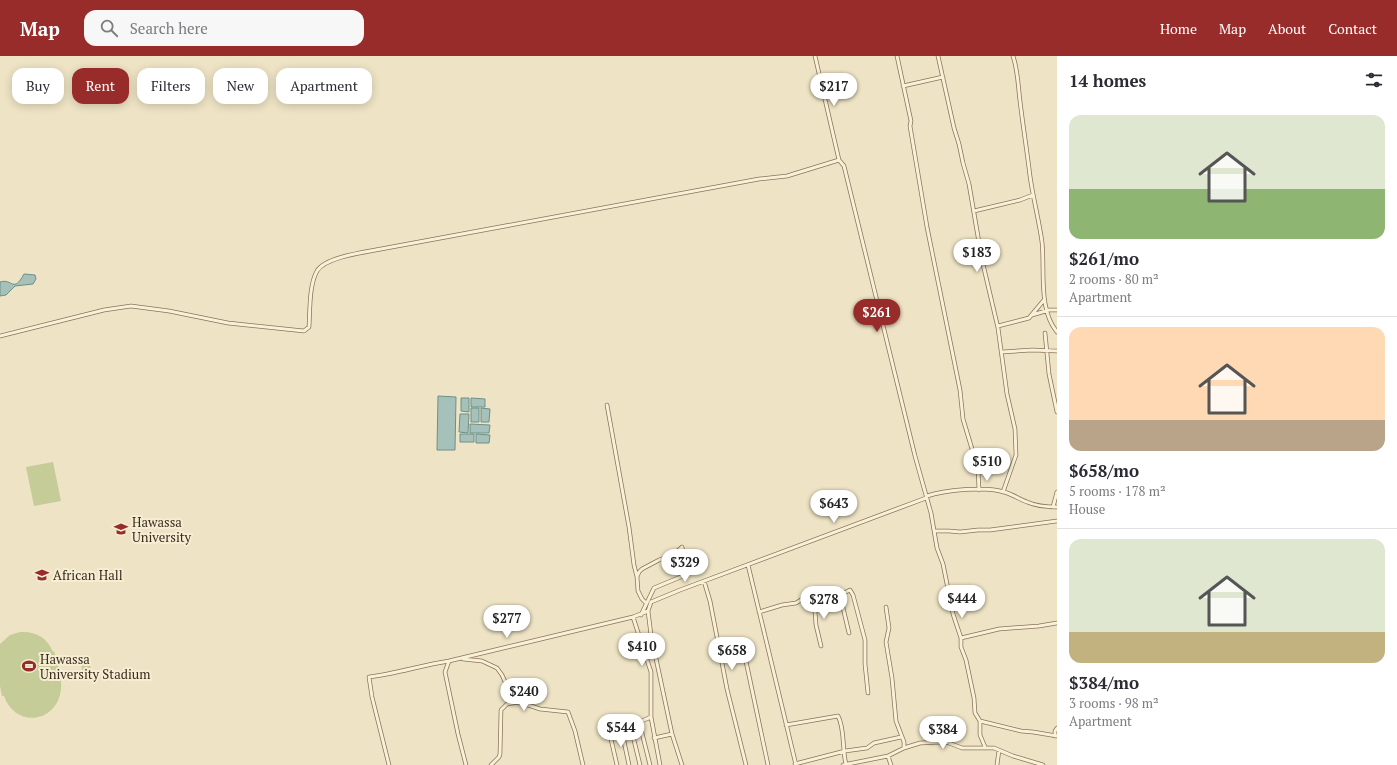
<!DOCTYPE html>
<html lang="en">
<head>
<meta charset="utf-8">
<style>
	body { margin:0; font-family:"PT Serif",serif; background:#f7f7f7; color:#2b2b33; height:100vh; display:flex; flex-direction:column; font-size:15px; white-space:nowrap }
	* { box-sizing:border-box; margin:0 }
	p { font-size:13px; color:#7c7c81 }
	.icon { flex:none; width:22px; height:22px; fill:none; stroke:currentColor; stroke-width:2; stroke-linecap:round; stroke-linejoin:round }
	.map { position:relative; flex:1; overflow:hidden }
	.drawer { display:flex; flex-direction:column; background:#fff; width:340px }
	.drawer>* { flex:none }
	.guide { position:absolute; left:12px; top:12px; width:380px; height:36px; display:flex; gap:8px }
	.price { position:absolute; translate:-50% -34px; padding:0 9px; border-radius:14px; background:#fff; color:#222; font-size:13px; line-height:26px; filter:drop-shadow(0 1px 2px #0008) }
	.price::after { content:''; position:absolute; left:50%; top:24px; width:12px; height:9px; margin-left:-6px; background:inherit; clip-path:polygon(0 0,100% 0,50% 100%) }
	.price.current { background:#982c2a; color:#fff }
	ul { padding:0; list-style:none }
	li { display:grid; align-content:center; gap:8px; height:212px; padding:0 12px }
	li+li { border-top:1px solid #e1e1e2 }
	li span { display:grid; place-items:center; height:124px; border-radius:12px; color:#555 }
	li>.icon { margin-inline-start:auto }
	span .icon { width:72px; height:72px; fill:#fffc; stroke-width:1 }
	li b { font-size:17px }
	h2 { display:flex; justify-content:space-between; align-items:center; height:48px; padding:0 12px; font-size:17px }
	.pill { padding:0 14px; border-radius:12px; background:#fff; box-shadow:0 2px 10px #0003; font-size:14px; line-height:36px }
	.pill.current { background:#982c2a; color:#fff }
	header { display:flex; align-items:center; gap:24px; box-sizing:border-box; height:56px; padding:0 20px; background:#982c2a; color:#fff }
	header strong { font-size:19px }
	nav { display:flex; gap:22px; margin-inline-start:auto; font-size:14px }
	.search { width:280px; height:36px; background:#f7f7f7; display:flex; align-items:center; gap:10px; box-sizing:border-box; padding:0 14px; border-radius:12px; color:#7c7c81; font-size:15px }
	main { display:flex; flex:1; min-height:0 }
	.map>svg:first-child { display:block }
	.green { fill:#c5cc97 }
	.water { fill:#a6c1ba; stroke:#6c9088 }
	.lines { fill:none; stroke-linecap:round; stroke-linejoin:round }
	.street-casing { stroke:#89745a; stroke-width:4.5 }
	.street { stroke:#f9f0d7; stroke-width:3 }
	.labels { text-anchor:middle; stroke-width:4; stroke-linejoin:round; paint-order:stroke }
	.poi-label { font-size:13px; fill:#392c1e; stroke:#f6edd3; text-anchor:start }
</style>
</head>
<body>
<header>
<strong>Map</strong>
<div class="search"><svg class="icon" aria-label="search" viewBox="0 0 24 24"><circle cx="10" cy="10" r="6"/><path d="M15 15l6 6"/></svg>Search here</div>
<nav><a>Home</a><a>Map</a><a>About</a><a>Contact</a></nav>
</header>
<main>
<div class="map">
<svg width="1057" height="709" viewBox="0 0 1057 709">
	<rect width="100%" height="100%" fill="#eee3c4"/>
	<path class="green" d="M 53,406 L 61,445 L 34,450 L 26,411 Z
		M 20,576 C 35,575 47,581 53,596 L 54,595 L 62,624 L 61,625 C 64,666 16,675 4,640 L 2,640 L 0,630 L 0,588 L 10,579 Z
		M 89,606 L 93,620 L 84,622 L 81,608 Z"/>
	<path class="water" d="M 24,218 L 35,219 L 36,223 L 33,228 L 15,230 L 6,239 L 0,240 L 0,226 C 13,222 13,238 24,218 Z
		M 438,340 L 456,341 L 455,394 L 437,394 Z
		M 461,342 L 469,342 L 469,356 L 461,355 Z
		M 471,342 L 485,343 L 485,351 L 471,351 Z
		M 471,352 L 479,352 L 479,366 L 471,366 Z
		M 481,352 L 490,353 L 489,366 L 481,366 Z
		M 460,358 L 469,358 L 468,377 L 459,376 Z
		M 470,368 L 490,369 L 489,377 L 470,377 Z
		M 460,378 L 474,378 L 474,386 L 460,386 Z
		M 476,378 L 490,379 L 489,387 L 476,387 Z"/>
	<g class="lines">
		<defs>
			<path id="street" d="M 815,0 L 839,104
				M 897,0 L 911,65 L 910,70 L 927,171 L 960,334 L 963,363 L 978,413 L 979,434
				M 938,0 L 954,72 L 959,88 L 963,107 L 969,128 L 982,204 L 998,272 L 1007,338 L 1015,373 L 1016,399 L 1003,436
				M 1013,0 C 1018,15 1018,29 1020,45 C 1023,70 1027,95 1030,120 C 1033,142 1039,164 1042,186 C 1045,215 1038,253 1057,276
				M 903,30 L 943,21
				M 974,155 L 1020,144 L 1033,139
				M 1032,259 L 1049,254 L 1057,254
				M 998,270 L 1029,262 L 1044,244
				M 1045,277 L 1049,318 L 1057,356
				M 0,280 L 104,254 L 131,250 L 169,255 L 228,267 L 304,275 L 309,271 C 310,255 309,229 317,215 C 325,201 366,196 381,193 L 759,123 L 787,120 L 839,104 L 844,110 L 915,400 L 931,457 L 937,492 L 943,508 L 953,558 L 961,582 L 961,591 L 966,604 L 974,642 L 975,657 L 980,665 L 980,679 L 985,691
				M 1002,296 L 1032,294 L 1057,295
				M 607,349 L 629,471 L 634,509 L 637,521
				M 1053,451 L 1057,436
				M 934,475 L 949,475 L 960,476 L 978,474 L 990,474 L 1057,465
				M 748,509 L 796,709
				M 704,525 L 710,545 L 727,633 L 746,709
				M 840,539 L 850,534 L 853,539 L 865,584 L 865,608 L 868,637
				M 814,541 L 816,569 L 821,590
				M 886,551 L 889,572 L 886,586 L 892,622 L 896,665 L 904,686 L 904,692
				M 759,556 L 782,549 L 796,547 L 801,544 L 823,539 L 826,538 L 829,540 L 840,539 L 849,577
				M 641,559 L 654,532 L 683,520 L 682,510 L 685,504 L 682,491 L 673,499 L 659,504 L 642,513 L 639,516 L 637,521 L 638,535 L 642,543 L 646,547
				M 633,561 L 651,616 L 651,661 L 660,709
				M 961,582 L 999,573 L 1039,570 L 1057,567
				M 739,584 L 744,596 L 768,709
				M 463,603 L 482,605 L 497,612 L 502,619 L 510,637 L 519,646 L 540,653 L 568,656 L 575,675 L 583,709
				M 449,605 L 445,616 L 458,678 L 466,709
				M 639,665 L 650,709
				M 980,665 L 1021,675 L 1033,676 L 1057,680
				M 786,669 L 838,660 C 845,672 842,694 846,708
				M 632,676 L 640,709
				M 610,679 L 617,709
				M 1055,680 L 1055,675 L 1057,672
				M 654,682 L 672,678
				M 888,700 L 891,709
				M 795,708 L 845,695 L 867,692 L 874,687 L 901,681
				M 389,709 L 372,641 L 369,621 C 396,618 422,609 449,605 L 633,561 L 648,555
				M 491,709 L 499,701 L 500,698 L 501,654 L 507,648 L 519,646
				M 629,709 L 622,676 L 623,673 L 651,661
				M 682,709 L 672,678 L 651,579 L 648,555 L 651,546 L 680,534 L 926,442 L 927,440 C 945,434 985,430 1004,436 C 1012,438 1019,443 1027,446 C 1036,450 1047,451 1057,451
				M 843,709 L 888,700 L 904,692 L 920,687 L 942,686 L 949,687 L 962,692 L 994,692 L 1013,700 L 1043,709
				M 997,709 L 999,694"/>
		</defs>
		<use href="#street" class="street-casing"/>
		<use href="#street" class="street"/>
	</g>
	<defs>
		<symbol id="university-bare" viewBox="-9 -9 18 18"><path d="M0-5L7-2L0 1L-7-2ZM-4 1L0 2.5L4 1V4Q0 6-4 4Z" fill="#982c2a" stroke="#f6edd3" stroke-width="2.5" paint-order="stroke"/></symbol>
		<symbol id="stadium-bare" viewBox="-9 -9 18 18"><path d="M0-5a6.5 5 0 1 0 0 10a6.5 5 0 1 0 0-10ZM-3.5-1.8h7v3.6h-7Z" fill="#982c2a" stroke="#f6edd3" stroke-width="2.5" paint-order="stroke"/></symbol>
	</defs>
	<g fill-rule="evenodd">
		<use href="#university-bare" x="111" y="463" width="20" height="20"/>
		<use href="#university-bare" x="32" y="509" width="20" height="20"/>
		<use href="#stadium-bare" x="19" y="600" width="20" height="20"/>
	</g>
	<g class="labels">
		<g class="poi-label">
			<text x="132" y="471">Hawassa<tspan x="132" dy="15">University</tspan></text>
			<text x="53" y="524">African Hall</text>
			<text x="40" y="608">Hawassa<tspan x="40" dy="15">University Stadium</tspan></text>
		</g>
	</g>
</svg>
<b class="price" style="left:834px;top:51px">$217</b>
<b class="price" style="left:977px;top:217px">$183</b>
<b class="price current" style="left:877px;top:277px">$261</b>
<b class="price" style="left:987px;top:426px">$510</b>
<b class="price" style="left:834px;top:468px">$643</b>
<b class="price" style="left:685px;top:527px">$329</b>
<b class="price" style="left:962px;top:563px">$444</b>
<b class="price" style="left:824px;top:564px">$278</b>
<b class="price" style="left:507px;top:583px">$277</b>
<b class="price" style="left:642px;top:611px">$410</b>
<b class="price" style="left:732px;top:615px">$658</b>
<b class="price" style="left:524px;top:656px">$240</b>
<b class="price" style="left:621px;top:692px">$544</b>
<b class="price" style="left:943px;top:694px">$384</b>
<div class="guide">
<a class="pill">Buy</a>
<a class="pill current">Rent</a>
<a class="pill">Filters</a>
<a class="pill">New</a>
<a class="pill">Apartment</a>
</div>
</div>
<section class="drawer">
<h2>14 homes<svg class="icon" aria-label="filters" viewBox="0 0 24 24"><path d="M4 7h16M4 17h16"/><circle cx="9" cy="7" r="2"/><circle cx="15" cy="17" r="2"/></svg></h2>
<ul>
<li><span style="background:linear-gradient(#dfe7d0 60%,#8fb573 0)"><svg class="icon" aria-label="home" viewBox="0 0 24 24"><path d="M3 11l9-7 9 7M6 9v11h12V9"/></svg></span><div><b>$261/mo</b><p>2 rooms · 80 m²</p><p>Apartment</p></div></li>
<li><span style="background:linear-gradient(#ffd9b3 75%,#b9a48a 0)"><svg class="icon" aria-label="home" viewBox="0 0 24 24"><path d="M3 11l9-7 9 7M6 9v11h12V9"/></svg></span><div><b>$658/mo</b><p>5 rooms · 178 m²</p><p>House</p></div></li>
<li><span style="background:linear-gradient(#dfe7d0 75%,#c2b280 0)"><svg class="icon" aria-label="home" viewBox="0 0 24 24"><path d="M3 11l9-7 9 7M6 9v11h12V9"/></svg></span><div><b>$384/mo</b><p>3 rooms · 98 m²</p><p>Apartment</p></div></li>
</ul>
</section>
</main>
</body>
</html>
